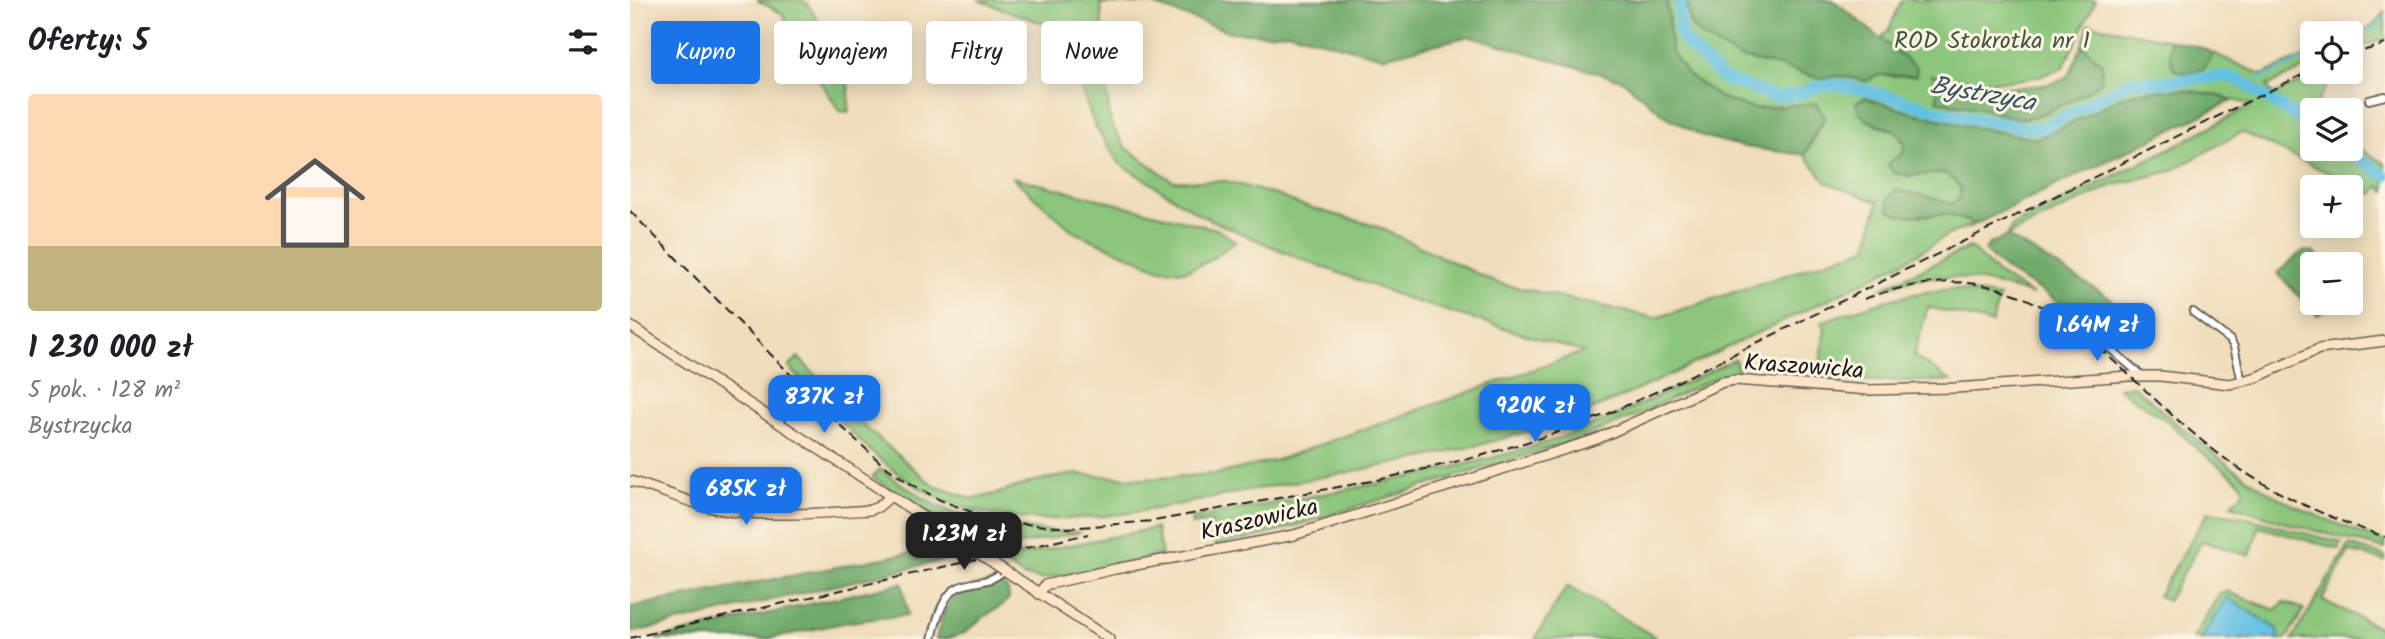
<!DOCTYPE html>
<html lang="pl">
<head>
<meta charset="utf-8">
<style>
	body { margin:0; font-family:Kalam,sans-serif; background:#f2f2f2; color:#202124; height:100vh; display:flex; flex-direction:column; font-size:26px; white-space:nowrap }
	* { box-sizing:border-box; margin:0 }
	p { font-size:23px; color:#757577 }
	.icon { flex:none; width:38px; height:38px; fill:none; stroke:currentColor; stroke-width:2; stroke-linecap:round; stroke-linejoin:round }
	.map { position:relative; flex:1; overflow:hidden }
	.sheet { display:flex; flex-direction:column; background:#fff; width:630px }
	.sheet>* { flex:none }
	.banner { position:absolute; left:21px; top:21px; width:665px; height:63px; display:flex; gap:14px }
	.tools { position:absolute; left:1670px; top:21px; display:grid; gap:14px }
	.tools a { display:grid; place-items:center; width:63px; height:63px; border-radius:7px; background:#fff; box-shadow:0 4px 18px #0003; font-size:35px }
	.price { position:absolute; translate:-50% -60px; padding:0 16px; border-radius:14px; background:#1a73e8; color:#fff; font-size:23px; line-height:46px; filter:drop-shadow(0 2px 4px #0008) }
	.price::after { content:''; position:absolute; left:50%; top:42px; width:21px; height:16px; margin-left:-10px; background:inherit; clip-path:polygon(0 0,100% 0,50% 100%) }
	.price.on { background:#222; color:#fff }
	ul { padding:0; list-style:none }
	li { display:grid; align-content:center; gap:14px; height:371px; padding:0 28px }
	li span { display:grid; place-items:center; height:217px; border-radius:7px; color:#555 }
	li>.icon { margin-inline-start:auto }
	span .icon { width:126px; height:126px; fill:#fffc; stroke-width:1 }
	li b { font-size:30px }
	h2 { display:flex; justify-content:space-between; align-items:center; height:84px; padding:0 28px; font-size:30px }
	.chip { padding:0 24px; border-radius:7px; background:#fff; box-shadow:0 4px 18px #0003; font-size:24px; line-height:63px }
	.chip.on { background:#1a73e8; color:#fff }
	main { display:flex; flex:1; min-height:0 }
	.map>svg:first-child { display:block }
	.green { fill:#8cc67b; stroke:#54714c; stroke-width:2 }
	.forest { fill:#71ab6b; stroke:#466444; stroke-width:2 }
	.water { fill:#62c0e1; stroke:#3f6e7e; stroke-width:2 }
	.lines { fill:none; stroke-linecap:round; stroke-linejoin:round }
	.stream { stroke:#62c0e1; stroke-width:2 }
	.river { stroke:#62c0e1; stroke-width:12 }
	.street-casing { stroke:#666054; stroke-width:10 }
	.secondary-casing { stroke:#666054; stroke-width:12 }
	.street { stroke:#fff; stroke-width:6 }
	.secondary { stroke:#fee4c6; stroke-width:9 }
	.rail { stroke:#1c1c1c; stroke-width:2; stroke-dasharray:10 5; stroke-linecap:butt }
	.secondary-bridge-casing { stroke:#666054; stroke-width:12; stroke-linecap:butt }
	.secondary-bridge { stroke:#fee4c6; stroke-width:9 }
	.labels { text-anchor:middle; stroke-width:6; stroke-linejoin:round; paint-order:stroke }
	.park-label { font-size:24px; fill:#43583d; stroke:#fcf5e5 }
	.street-label { font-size:24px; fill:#1c1c1c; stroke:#fcf5e5 }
	.water-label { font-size:26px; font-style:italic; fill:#345561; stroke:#fcf5e5 }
</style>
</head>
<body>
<main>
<section class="sheet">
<h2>Oferty: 5<svg class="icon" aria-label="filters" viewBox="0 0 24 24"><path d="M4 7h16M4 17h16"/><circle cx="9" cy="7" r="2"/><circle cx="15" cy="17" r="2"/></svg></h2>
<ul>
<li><span style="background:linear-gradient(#ffd9b3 70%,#c2b280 0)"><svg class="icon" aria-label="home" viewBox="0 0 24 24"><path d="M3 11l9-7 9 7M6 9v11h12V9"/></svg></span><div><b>1 230 000 zł</b><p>5 pok. · 128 m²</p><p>Bystrzycka</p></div></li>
</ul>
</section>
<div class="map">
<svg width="1755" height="639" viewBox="0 0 1755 639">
	<rect width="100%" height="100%" fill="#fcf5e5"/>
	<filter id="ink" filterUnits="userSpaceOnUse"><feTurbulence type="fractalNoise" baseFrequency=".0143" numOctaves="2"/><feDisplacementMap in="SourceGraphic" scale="14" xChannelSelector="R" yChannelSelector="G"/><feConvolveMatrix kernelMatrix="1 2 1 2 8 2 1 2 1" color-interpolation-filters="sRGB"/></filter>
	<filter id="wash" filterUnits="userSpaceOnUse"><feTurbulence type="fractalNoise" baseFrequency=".00686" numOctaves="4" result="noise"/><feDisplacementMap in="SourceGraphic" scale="28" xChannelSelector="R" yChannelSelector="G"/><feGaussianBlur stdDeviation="1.57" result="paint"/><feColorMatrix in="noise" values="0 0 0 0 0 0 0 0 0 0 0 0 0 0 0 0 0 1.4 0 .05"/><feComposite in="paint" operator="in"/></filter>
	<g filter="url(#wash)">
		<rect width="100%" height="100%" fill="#efddbb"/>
		<path class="green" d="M 127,0 L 171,0 L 176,2 L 201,40 L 219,88 L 219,112 L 210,111 L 169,50 L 153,14 Z
			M 348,0 L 471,0 L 474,72 L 481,124 L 495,147 L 543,181 L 596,181 L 649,196 L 670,205 L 746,226 L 867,283 L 1026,318 L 1237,248 L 1248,202 L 1197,183 L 1175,155 L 1195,118 L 1186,103 L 1124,109 L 1091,98 L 1057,74 L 1041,50 L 1037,0 L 1056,0 L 1060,23 L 1068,34 L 1110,58 L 1150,66 L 1188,78 L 1211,76 L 1236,81 L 1247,75 L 1286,76 L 1265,52 L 1250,39 L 1258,31 L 1272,0 L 1466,0 L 1433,68 C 1394,85 1343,84 1302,75 L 1307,84 L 1307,100 L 1322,105 L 1344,107 L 1396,119 L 1472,64 L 1452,45 L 1459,24 L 1540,40 L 1540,58 L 1574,69 L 1583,53 L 1632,75 L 1682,53 L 1682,65 L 1637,86 L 1644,95 L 1692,72 L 1710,72 L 1703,74 L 1679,118 L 1682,120 L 1682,149 L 1720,149 L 1720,143 L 1755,164 L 1755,192 L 1749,186 L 1743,194 L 1612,132 L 1541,171 L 1481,186 L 1377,236 L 1383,225 L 1539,149 L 1622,105 L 1586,95 L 1554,90 L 1516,91 L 1494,96 L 1428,130 L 1406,139 L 1332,125 L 1279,112 L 1235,98 L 1236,120 L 1266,132 L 1275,145 L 1272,154 L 1258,164 L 1278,177 L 1302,173 L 1317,174 L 1330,187 L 1330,198 L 1322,204 L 1304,200 L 1292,216 L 1317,214 L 1346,224 C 1336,229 1325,231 1316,236 C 1301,245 1287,255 1271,263 C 1221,289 1170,313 1119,337 C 1064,363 1010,391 953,413 C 843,454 726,470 611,492 C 523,510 415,535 328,506 C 258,482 209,418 159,367 L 168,357 L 226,419 L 304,486 L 343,499 L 369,493 L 404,481 L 445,474 L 515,479 L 587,474 L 647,460 L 953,352 L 784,301 L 666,257 L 572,216 L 489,163 L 465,126 L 429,29 Z
			M 1755,12 L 1755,39 L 1720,50 L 1720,36 L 1743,26 Z
			M 382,177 L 586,229 L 606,241 L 577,262 L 555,271 L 530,269 L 444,232 Z
			M 1340,247 L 1368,274 L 1403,295 C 1365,283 1325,272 1285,279 C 1273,282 1261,286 1249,289 Z
			M 1324,289 L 1369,297 L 1362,323 L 1298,307 L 1284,356 L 1321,381 L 1188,381 L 1195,327 L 1191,322 C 1235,306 1276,292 1324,289 Z
			M 1105,359 L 1110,376 L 1097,375 L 1087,377 L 1005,416 L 945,440 L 635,535 L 585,546 L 581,522 L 562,525 L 561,519 C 676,496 792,479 905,446 C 974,425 1040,390 1105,359 Z
			M 1503,386 C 1546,422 1588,461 1636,490 C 1673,513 1715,526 1755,542 L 1755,549 L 1656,523 L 1601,505 L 1610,496 L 1614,489 L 1611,483 L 1565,447 L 1540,423 L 1488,388 Z
			M 250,469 C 267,481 285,494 304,504 C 349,527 401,531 450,532 L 357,551 L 242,477 Z
			M 1578,512 L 1609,516 L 1712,543 L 1709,549 L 1629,527 L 1620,556 L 1572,541 L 1537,601 L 1528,596 Z
			M 526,528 L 532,555 L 412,579 L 393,576 L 369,559 Z
			M 1719,545 L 1755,556 L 1755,561 L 1719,551 L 1692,600 L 1755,630 L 1755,639 L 1662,639 Z
			M 937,586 L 1025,637 L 1023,639 L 905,639 Z
			M 1595,591 L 1645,610 L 1654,602 L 1674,609 L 1656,639 L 1649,639 L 1649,634 L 1597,597 L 1571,639 L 1563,639 L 1589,594 Z"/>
		<path class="forest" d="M 471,0 L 1037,0 L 1041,50 L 1057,74 L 1091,98 L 1124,109 L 1186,103 L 1195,118 L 1186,130 L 1175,155 L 1115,147 L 1072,136 L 1034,115 L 992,80 L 840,36 L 753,57 L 659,32 L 635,34 L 600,32 L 521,4 L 470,4 Z
			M 1056,0 L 1203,0 L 1287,68 L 1286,76 L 1247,75 L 1236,81 L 1211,76 L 1188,78 L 1150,66 L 1110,58 L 1069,35 L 1060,23 Z
			M 1540,40 L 1572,48 L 1583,53 L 1574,69 L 1557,73 L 1544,70 L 1540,58 Z
			M 1452,45 L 1472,64 L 1472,81 C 1460,92 1409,119 1393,118 C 1377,118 1361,110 1345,107 C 1332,105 1320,104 1307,100 L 1307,84 C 1332,86 1422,94 1438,75 C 1444,67 1448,54 1452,45 Z
			M 1554,90 L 1586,95 L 1601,101 L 1346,224 L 1317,214 L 1271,216 L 1259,210 L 1258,198 L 1266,190 L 1283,193 L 1322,204 L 1330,198 L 1330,187 L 1317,174 C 1298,172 1281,178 1263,173 L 1258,164 L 1272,154 L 1275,144 C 1272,140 1269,134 1265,131 C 1250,122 1228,124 1226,102 L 1235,98 L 1279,112 L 1332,125 L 1406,139 L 1428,130 L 1494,96 L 1516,91 Z
			M 1377,236 L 1482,299 L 1462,327 C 1446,315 1430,303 1413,292 C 1393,280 1369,269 1355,250 L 1359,244 Z
			M 1673,251 L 1683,252 L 1698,264 L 1682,264 L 1682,303 L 1712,303 L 1687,315 L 1647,273 Z
			M 310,547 L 328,557 L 0,633 L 0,607 Z
			M 368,581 L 378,590 L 379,598 L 374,604 L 352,618 L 334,633 L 316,639 L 306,639 C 317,595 323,589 368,581 Z
			M 272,583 L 278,615 L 218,622 L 137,639 L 26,639 Z"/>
		<path class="water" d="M 1597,597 L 1647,629 L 1649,639 L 1571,639 Z"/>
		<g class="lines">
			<path class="stream" d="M 1720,39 L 1745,27 L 1755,16
				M 1616,85 L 1682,56"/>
			<path class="river" d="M 1050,0 L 1050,32 L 1055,42 L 1094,79 L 1146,97 L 1169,94 L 1186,87 L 1204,84 L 1240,91 L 1312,112 L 1394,128 L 1413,128 L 1501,81 L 1533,82 L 1594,76 L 1609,80 L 1682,127
				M 1715,149 L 1755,176"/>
		</g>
	</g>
	<g filter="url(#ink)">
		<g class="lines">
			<defs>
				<path id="street" d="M 1739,100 L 1755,96
					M 1563,312 L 1600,340 L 1604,347 L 1612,382
					M 1462,333 L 1512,376
					M 302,639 C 306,623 312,594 329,587 C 346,580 361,584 374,570"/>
				<path id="secondary" d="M 0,326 L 339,547
					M 0,481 C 30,489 58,503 88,509 C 132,518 194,513 240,510 L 248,507 L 261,496
					M 374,570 L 479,639
					M 409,594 L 415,585 L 485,569 L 664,535 L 967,439 L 1093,382 L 1105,380 L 1239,390 L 1325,388 L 1499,376 L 1530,376 L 1600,384 L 1627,377 L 1689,349 L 1755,341"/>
			</defs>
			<use href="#street" class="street-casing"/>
			<use href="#secondary" class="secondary-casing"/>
			<use href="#street" class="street"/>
			<use href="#secondary" class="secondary"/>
			<path class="rail" d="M 1720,55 L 1755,44
				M 0,211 L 210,425 L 252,464 L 276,481 L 310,500 L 347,514 L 385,523 L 438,528 L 524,521 L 752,479 L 850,456 L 917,436 L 980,413 L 1045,383 L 1682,70
				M 1234,299 C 1406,237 1467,360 1585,451 C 1636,491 1694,516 1755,537
				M 0,638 L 458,534"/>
			<defs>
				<path id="secondary-bridge" d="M 339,547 L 374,570"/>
			</defs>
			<use href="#secondary-bridge" class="secondary-bridge-casing"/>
			<use href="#secondary-bridge" class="secondary-bridge"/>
		</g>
	</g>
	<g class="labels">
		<g class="park-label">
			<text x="1362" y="48">ROD Stokrotka nr 1</text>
		</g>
		<g class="street-label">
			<text transform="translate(1174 366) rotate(4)" y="8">Kraszowicka</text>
			<text transform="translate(629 519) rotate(-13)" y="8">Kraszowicka</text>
		</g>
		<g class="water-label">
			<text transform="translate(1353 93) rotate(10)" y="9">Bystrzyca</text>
		</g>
	</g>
</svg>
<div class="tools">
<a><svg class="icon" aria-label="locate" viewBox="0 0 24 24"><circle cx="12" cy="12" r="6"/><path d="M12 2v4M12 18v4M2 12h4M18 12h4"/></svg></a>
<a><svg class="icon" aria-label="layers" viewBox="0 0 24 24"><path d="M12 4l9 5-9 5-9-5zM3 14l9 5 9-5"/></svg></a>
<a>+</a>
<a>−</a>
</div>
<b class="price" style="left:1467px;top:363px">1.64M zł</b>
<b class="price" style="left:194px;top:435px">837K zł</b>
<b class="price" style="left:905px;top:444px">920K zł</b>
<b class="price" style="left:116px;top:527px">685K zł</b>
<b class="price on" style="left:334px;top:572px">1.23M zł</b>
<div class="banner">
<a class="chip on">Kupno</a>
<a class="chip">Wynajem</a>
<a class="chip">Filtry</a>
<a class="chip">Nowe</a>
</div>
</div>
</main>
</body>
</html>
